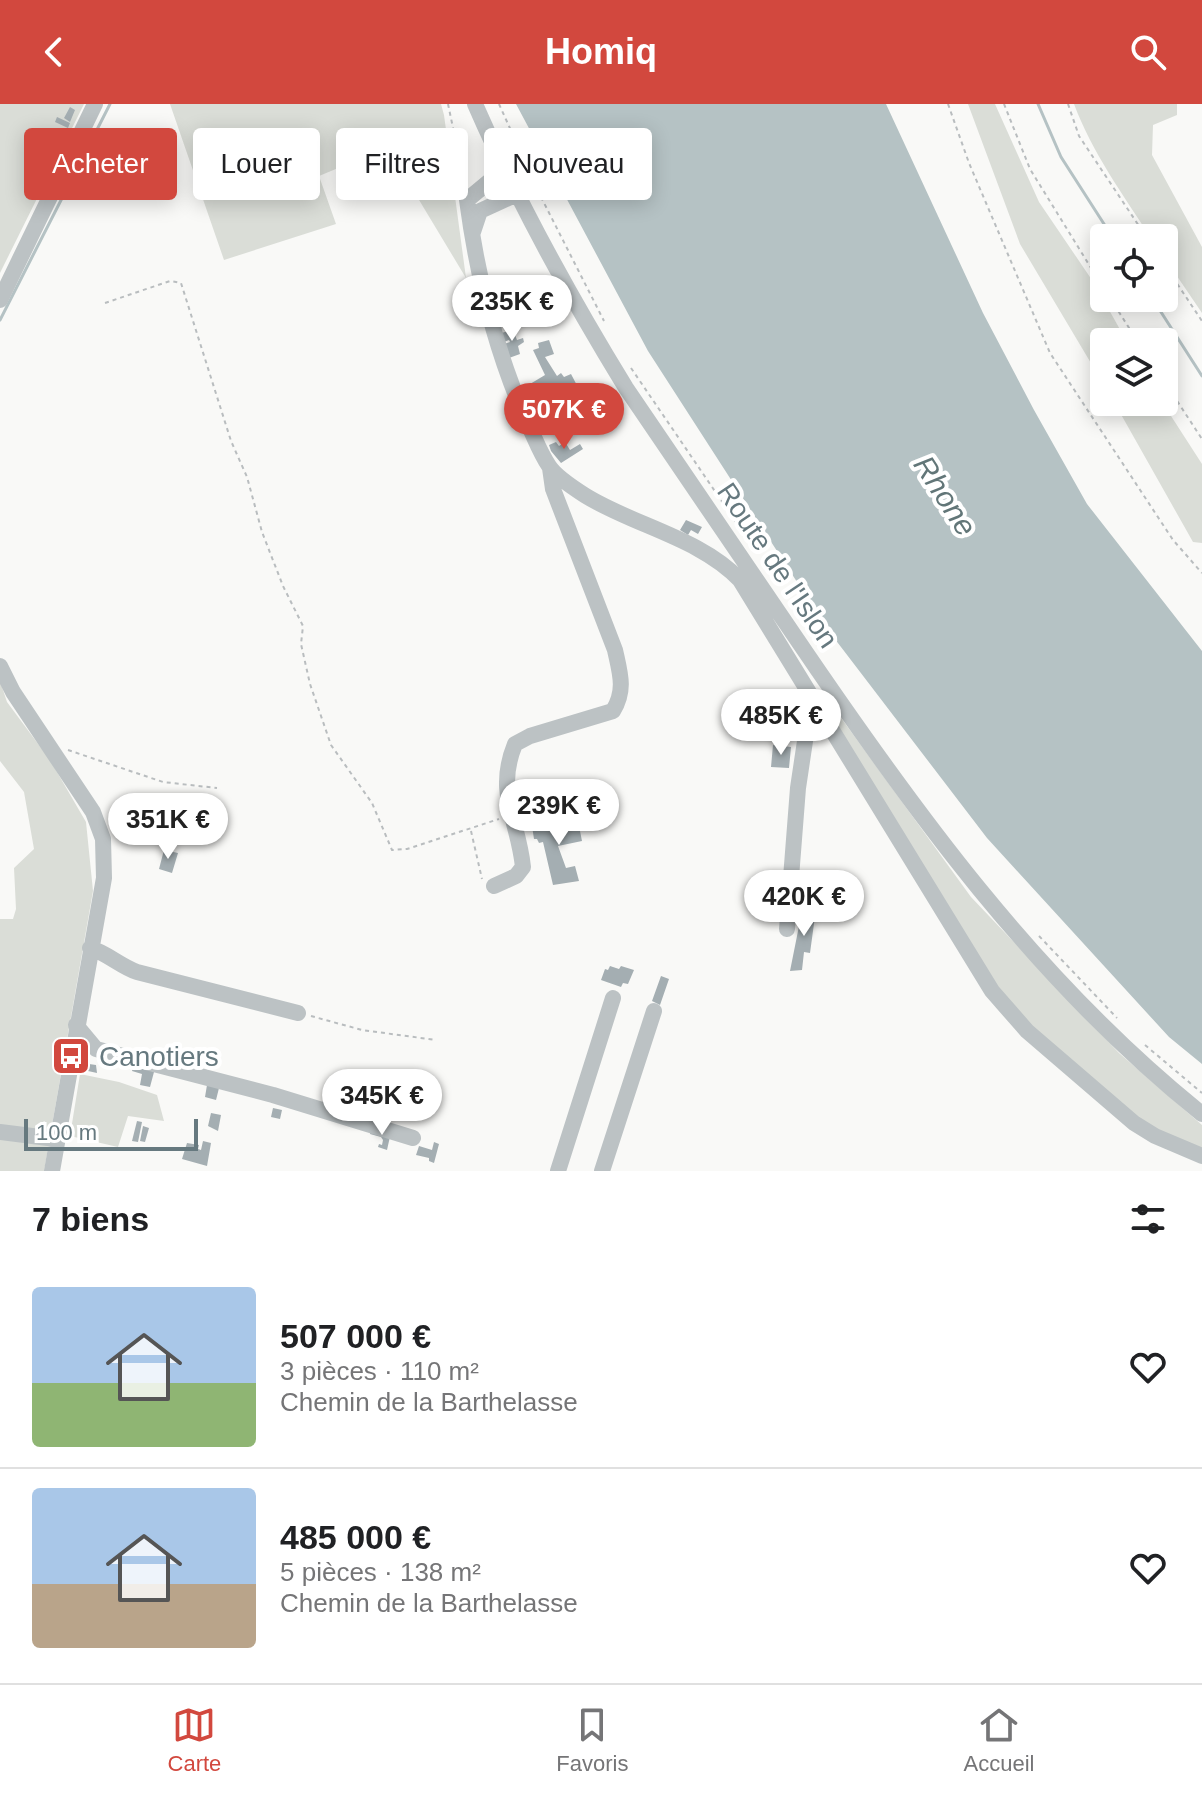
<!DOCTYPE html>
<html lang="fr">
<head>
<meta charset="utf-8">
<style>
	body { margin:0; font-family:Helvetica,sans-serif; background:#f2f2f2; color:#202124; height:100vh; display:flex; flex-direction:column; font-size:30px; white-space:nowrap }
	* { box-sizing:border-box; margin:0 }
	p { font-size:26px; color:#757577 }
	.icon { flex:none; width:44px; height:44px; fill:none; stroke:currentColor; stroke-width:2; stroke-linecap:round; stroke-linejoin:round }
	.map { position:relative; height:1067px; overflow:hidden }
	.drawer { display:flex; flex-direction:column; background:#fff; flex:1 }
	.drawer>* { flex:none }
	.guide { position:absolute; left:24px; top:24px; width:800px; height:72px; display:flex; gap:16px }
	.tools { position:absolute; left:1090px; top:120px; display:grid; gap:16px }
	.tools a { display:grid; place-items:center; width:88px; height:88px; border-radius:8px; background:#fff; box-shadow:0 4px 20px #0003; font-size:40px }
	.scale { position:absolute; left:24px; bottom:20px; width:174px; box-sizing:border-box; padding-left:8px; border:4px solid #66797f; border-top:0; font-size:22px; line-height:28px; white-space:nowrap; color:#66797f; -webkit-text-stroke:6px #fff; paint-order:stroke }
	.price { position:absolute; translate:-50% -68px; padding:0 18px; border-radius:28px; background:#fff; color:#222; font-size:26px; line-height:52px; filter:drop-shadow(0 2px 4px #0008) }
	.price::after { content:''; position:absolute; left:50%; top:48px; width:24px; height:18px; margin-left:-12px; background:inherit; clip-path:polygon(0 0,100% 0,50% 100%) }
	.price.active { background:#d2483e; color:#fff }
	ul { padding:0; list-style:none }
	li { display:flex; align-items:center; gap:24px; height:200px; padding:0 32px }
	li+li { border-top:2px solid #e0e0e0 }
	li span { display:grid; place-items:center; flex:none; width:224px; height:160px; border-radius:8px; color:#555 }
	li>.icon { margin-inline-start:auto }
	span .icon { width:96px; height:96px; fill:#fffc; stroke-width:1 }
	li b { font-size:34px }
	h2 { display:flex; justify-content:space-between; align-items:center; height:96px; padding:0 32px; font-size:34px }
	.chip { padding:0 28px; border-radius:8px; background:#fff; box-shadow:0 4px 20px #0003; font-size:28px; line-height:72px }
	.chip.active { background:#d2483e; color:#fff }
	header { display:flex; justify-content:space-between; align-items:center; height:104px; padding:0 32px; background:#d2483e; color:#fff; font-size:36px; font-weight:800 }
	.tab-bar { display:flex; justify-content:space-around; align-items:center; height:112px; border-top:2px solid #e0e0e0; background:#fff; font-size:22px; color:#757577 }
	.tab-bar a { display:grid; justify-items:center; gap:4px }
	.tab-bar .active { color:#d2483e }
	.map>svg:first-child { display:block }
	.green { fill:#daddd7 }
	.water { fill:#b5c2c4 }
	.lines { fill:none; stroke-linecap:round; stroke-linejoin:round }
	.stream { stroke:#b5c2c4; stroke-width:3 }
	.building { fill:#a4aeb2 }
	.path { stroke:#b9bdbf; stroke-width:2; stroke-dasharray:4 4; stroke-linecap:butt }
	.minor { stroke:#bcc2c4; stroke-width:16 }
	.labels { text-anchor:middle; stroke-width:8; stroke-linejoin:round; paint-order:stroke }
	.street-label { font-size:28px; fill:#66797f; stroke:#fff }
	.poi-label { font-size:28px; fill:#66797f; stroke:#fff; text-anchor:start }
	.water-label { font-size:30px; font-style:italic; fill:#627678; stroke:#fff }
</style>
</head>
<body>
<header><svg class="icon" aria-label="back" viewBox="0 0 24 24"><path d="M15 5l-7 7 7 7"/></svg>Homiq<svg class="icon" aria-label="search" viewBox="0 0 24 24"><circle cx="10" cy="10" r="6"/><path d="M15 15l6 6"/></svg></header>
<div class="map">
<svg width="1202" height="1067" viewBox="0 0 1202 1067">
	<rect width="100%" height="100%" fill="#f9f9f7"/>
	<path class="green" d="M 0,0 L 84,0 L 0,169 Z
		M 170,0 L 441,0 L 444,11 L 466,174 L 395,56 L 384,45 L 319,72 L 336,120 L 224,156 Z
		M 968,0 L 995,0 L 1039,98 L 1094,179 L 1127,238 L 1104,238 L 1104,281 L 1020,140 Z
		M 1074,0 L 1177,0 L 1177,11 L 1153,21 L 1152,51 L 1202,143 L 1202,209 L 1164,153 L 1164,134 L 1151,134 C 1123,91 1092,48 1074,0 Z
		M 1114,298 L 1162,298 L 1202,360 L 1202,439 L 1193,438 Z
		M 0,577 L 7,598 L 50,656 L 86,718 L 93,787 L 44,1067 L 0,1067 L 0,815 L 13,815 L 16,805 L 14,764 L 34,745 L 24,688 L 0,657 Z
		M 817,586 L 831,600 L 971,793 L 1119,949 L 1202,1021 L 1202,1046 L 1151,1026 L 1008,904 L 825,606 Z
		M 80,970 L 119,978 L 157,991 L 164,1017 L 128,1012 L 118,1043 L 70,1032 Z"/>
	<path class="water" d="M 516,0 L 886,0 L 983,209 L 1034,306 L 1087,400 L 1202,547 L 1202,960 L 1169,933 L 987,734 L 828,526 L 648,247 Z"/>
	<g class="lines">
		<path class="stream" d="M 1038,0 L 1061,53 L 1113,134
			M 1152,194 L 1202,272
			M 0,216 L 110,0"/>
	</g>
	<path class="building" d="M 70,3 L 75,6 L 70,18 L 64,14 Z
		M 57,13 L 70,19 L 68,24 L 55,18 Z
		M 505,175 L 509,187 L 505,188 L 505,192 L 491,196 L 489,181 Z
		M 516,197 L 519,206 L 496,213 L 494,204 Z
		M 513,226 L 517,236 L 523,234 L 524,238 L 518,242 L 520,250 L 509,254 L 504,240 L 510,238 L 509,236 L 504,238 L 501,229 Z
		M 549,236 L 554,250 L 545,253 L 557,272 L 561,269 L 564,273 L 571,270 L 581,289 L 576,292 L 584,307 L 578,310 L 585,321 L 572,329 L 553,290 L 549,292 L 545,284 L 536,289 L 540,297 L 527,304 L 521,288 L 532,286 L 530,280 L 545,271 L 533,246 L 539,244 L 538,239 Z
		M 537,302 L 543,317 L 534,322 L 528,306 Z
		M 556,338 L 559,342 L 565,338 L 570,346 L 580,340 L 583,345 L 561,359 L 551,347 L 549,341 Z
		M 686,416 L 702,423 L 698,430 L 691,426 L 688,431 L 680,426 Z
		M 773,641 L 791,643 L 789,664 L 771,663 Z
		M 577,712 L 582,737 L 558,742 L 566,764 L 575,762 L 579,777 L 553,781 L 543,738 L 539,739 L 537,735 L 534,735 L 532,722 Z
		M 164,746 L 178,749 L 172,769 L 159,765 Z
		M 803,802 L 816,805 L 810,849 L 804,848 L 802,866 L 790,867 Z
		M 610,862 L 619,865 L 621,862 L 634,866 L 628,880 L 623,879 L 621,883 L 601,876 L 605,865 L 608,866 Z
		M 661,872 L 669,875 L 660,901 L 652,897 Z
		M 89,960 L 96,961 L 97,969 L 88,967 Z
		M 134,960 L 154,968 L 150,983 L 140,981 L 142,970 L 132,967 Z
		M 207,981 L 219,984 L 216,996 L 205,993 Z
		M 273,1004 L 282,1006 L 280,1015 L 271,1013 Z
		M 211,1009 L 221,1011 L 218,1027 L 208,1022 Z
		M 137,1017 L 142,1018 L 138,1038 L 132,1037 Z
		M 143,1022 L 149,1024 L 145,1038 L 140,1037 Z
		M 372,1023 L 391,1028 L 387,1046 L 378,1043 L 379,1040 L 382,1041 L 383,1036 L 381,1033 L 370,1030 Z
		M 203,1037 L 211,1039 L 207,1062 L 182,1055 L 187,1039 L 199,1041 L 198,1045 L 201,1046 Z
		M 434,1038 L 439,1040 L 434,1059 L 429,1057 L 429,1054 L 416,1051 L 419,1042 L 432,1046 Z"/>
	<g class="lines">
		<path class="path" d="M 448,0 L 465,81
			M 499,0 L 541,93
			M 948,0 L 969,59 L 1050,249 L 1173,436 L 1202,469
			M 1004,0 L 1030,65 L 1104,185
			M 1068,0 L 1079,32 L 1147,134
			M 541,93 L 604,217
			M 1164,160 L 1202,217
			M 1110,194 L 1138,238
			M 105,199 L 170,177 L 181,179 L 231,337 L 247,373 L 262,428 L 283,482 L 303,522 L 301,540 L 310,580 L 331,641 L 372,699 L 392,746 L 407,745 L 499,715
			M 631,264 L 740,424
			M 1164,277 L 1202,335
			M 68,646 L 163,678 L 217,684
			M 471,727 L 482,775
			M 1039,832 L 1117,914
			M 311,912 L 362,926 L 436,936
			M 1145,941 L 1202,989"/>
		<path class="minor" d="M 475,0 C 519,101 569,191 626,284 C 682,366 738,449 794,531 C 912,705 1036,877 1202,1010
			M 501,58 L 491,76 L 467,96 C 477,172 496,248 527,318 C 534,332 540,349 549,362 C 556,373 575,385 586,392 C 635,422 700,434 740,476 L 992,887 L 1027,927 L 1134,1019 L 1155,1032 L 1202,1052
			M 473,128 L 480,107 L 517,90
			M 0,196 L 95,0
			M 0,562 L 13,588 L 93,708 L 103,735 L 104,774 L 52,1067
			M 494,782 L 516,772 L 523,763 C 518,715 495,689 515,640 L 530,632 L 613,607 C 626,586 620,569 615,546 L 553,385 L 550,364
			M 787,825 L 798,684 L 808,617 L 816,602
			M 90,844 C 107,849 120,862 137,868 L 298,909
			M 76,921 L 96,945 L 273,991 L 413,1034
			M 0,1028 L 56,1035
			M 558,1067 L 613,894
			M 602,1067 L 654,907"/>
	</g>
	<defs>
		<symbol id="bus-square" viewBox="-11 -11 22 22"><rect x="-9" y="-9" width="18" height="18" rx="4" fill="#d2483e" stroke="#fff"/><path d="M-5-6H5V4H4V6H2V4H-2V6H-4V4H-5ZM-3.5-4V0h7V-4ZM-3.5 1.2v1.5H-2V1.2ZM2 1.2v1.5H3.5V1.2Z" fill="#fff"/></symbol>
	</defs>
	<g fill-rule="evenodd">
		<use href="#bus-square" x="49" y="930" width="44" height="44"/>
	</g>
	<g class="labels">
		<g class="street-label">
			<text transform="translate(778 461) rotate(56)" y="10">Route de l'Islon</text>
		</g>
		<g class="poi-label">
			<text x="99" y="962">Canotiers</text>
		</g>
		<g class="water-label">
			<text transform="translate(945 392) rotate(57)" y="10">Rhone</text>
		</g>
	</g>
</svg>
<div class="tools">
<a><svg class="icon" aria-label="locate" viewBox="0 0 24 24"><circle cx="12" cy="12" r="6"/><path d="M12 2v4M12 18v4M2 12h4M18 12h4"/></svg></a>
<a><svg class="icon" aria-label="layers" viewBox="0 0 24 24"><path d="M12 4l9 5-9 5-9-5zM3 14l9 5 9-5"/></svg></a>
</div>
<div class="scale">100 m</div>
<b class="price" style="left:512px;top:239px">235K €</b>
<b class="price active" style="left:564px;top:347px">507K €</b>
<b class="price" style="left:781px;top:653px">485K €</b>
<b class="price" style="left:559px;top:743px">239K €</b>
<b class="price" style="left:168px;top:757px">351K €</b>
<b class="price" style="left:804px;top:834px">420K €</b>
<b class="price" style="left:382px;top:1033px">345K €</b>
<div class="guide">
<a class="chip active">Acheter</a>
<a class="chip">Louer</a>
<a class="chip">Filtres</a>
<a class="chip">Nouveau</a>
</div>
</div>
<section class="drawer">
<h2>7 biens<svg class="icon" aria-label="filters" viewBox="0 0 24 24"><path d="M4 7h16M4 17h16"/><circle cx="9" cy="7" r="2"/><circle cx="15" cy="17" r="2"/></svg></h2>
<ul>
<li><span style="background:linear-gradient(#a9c7e8 60%,#8fb573 0)"><svg class="icon" aria-label="home" viewBox="0 0 24 24"><path d="M3 11l9-7 9 7M6 9v11h12V9"/></svg></span><div><b>507 000 €</b><p>3 pièces · 110 m²</p><p>Chemin de la Barthelasse</p></div><svg class="icon" aria-label="heart" viewBox="0 0 24 24"><path d="M12 20l-8-8c-3-5 5-10 8-4 3-6 11-1 8 4z"/></svg></li>
<li><span style="background:linear-gradient(#a9c7e8 60%,#b9a48a 0)"><svg class="icon" aria-label="home" viewBox="0 0 24 24"><path d="M3 11l9-7 9 7M6 9v11h12V9"/></svg></span><div><b>485 000 €</b><p>5 pièces · 138 m²</p><p>Chemin de la Barthelasse</p></div><svg class="icon" aria-label="heart" viewBox="0 0 24 24"><path d="M12 20l-8-8c-3-5 5-10 8-4 3-6 11-1 8 4z"/></svg></li>
</ul>
</section>
<nav class="tab-bar">
<a class="active"><svg class="icon" aria-label="map" viewBox="0 0 24 24"><path d="M3 6l6-2 6 2 6-2v14l-6 2-6-2-6 2zM9 4v14M15 6v14"/></svg>Carte</a>
<a><svg class="icon" aria-label="saved" viewBox="0 0 24 24"><path d="M7 4h10v16l-5-4-5 4z"/></svg>Favoris</a>
<a><svg class="icon" aria-label="home" viewBox="0 0 24 24"><path d="M3 11l9-7 9 7M6 9v11h12V9"/></svg>Accueil</a>
</nav>
</body>
</html>
